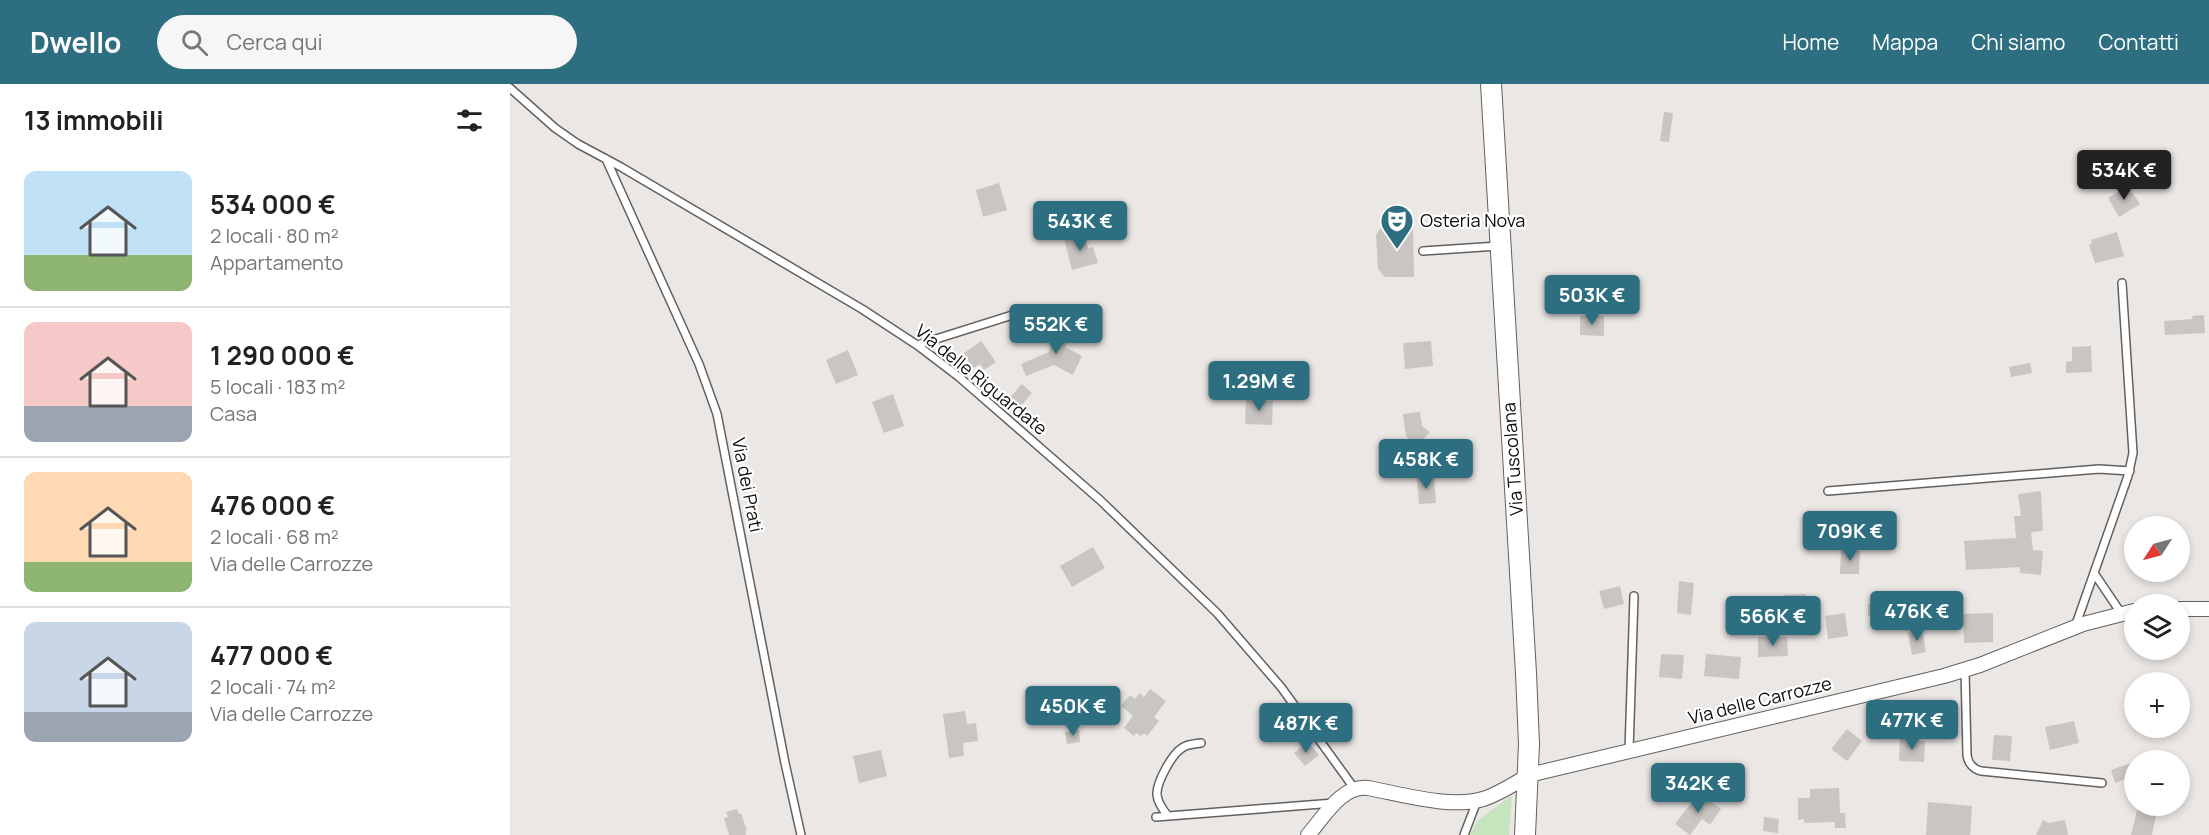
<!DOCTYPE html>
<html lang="it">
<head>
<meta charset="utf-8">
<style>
	body { margin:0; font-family:Manrope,sans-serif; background:#f6f6f6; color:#222; height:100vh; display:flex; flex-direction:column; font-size:22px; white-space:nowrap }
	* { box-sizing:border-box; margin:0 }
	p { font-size:20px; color:#767676 }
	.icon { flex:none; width:33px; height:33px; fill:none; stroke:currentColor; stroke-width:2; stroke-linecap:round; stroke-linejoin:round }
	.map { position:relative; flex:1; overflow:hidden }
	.panel { display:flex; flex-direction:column; background:#fff; width:510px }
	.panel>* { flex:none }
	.needle { width:39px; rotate:234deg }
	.buttons { position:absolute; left:1614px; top:432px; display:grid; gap:12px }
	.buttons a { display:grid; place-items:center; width:66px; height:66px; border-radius:50%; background:#fff; box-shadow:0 3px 9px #0003; font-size:30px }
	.price { position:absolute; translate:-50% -51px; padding:0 14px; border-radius:6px; background:#2d6f81; color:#fff; font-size:20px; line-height:39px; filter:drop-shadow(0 2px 3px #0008) }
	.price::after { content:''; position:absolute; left:50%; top:36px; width:18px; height:14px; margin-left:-9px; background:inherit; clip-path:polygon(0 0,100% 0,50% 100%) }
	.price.active { background:#222; color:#fff }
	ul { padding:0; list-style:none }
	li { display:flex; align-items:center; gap:18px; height:150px; padding:0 24px }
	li+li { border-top:2px solid #e0e0e0 }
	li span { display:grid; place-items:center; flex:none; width:168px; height:120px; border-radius:12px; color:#555 }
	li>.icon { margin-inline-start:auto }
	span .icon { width:72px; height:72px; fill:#fffc; stroke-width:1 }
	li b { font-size:26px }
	h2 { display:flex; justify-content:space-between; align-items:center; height:72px; padding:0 24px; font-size:26px }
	header { display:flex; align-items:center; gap:36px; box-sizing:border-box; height:84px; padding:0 30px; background:#2d6f81; color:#fff }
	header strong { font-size:28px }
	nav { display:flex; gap:33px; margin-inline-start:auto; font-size:21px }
	.search { width:420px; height:54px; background:#f6f6f6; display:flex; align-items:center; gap:15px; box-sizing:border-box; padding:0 21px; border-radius:33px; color:#767676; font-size:22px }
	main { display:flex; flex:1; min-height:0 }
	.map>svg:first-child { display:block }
	.green { fill:#c6e5bf }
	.building { fill:#c9c5c3 }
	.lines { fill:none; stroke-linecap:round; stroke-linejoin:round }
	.lane-casing { stroke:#63605e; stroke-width:10 }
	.street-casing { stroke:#63605e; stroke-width:16 }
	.secondary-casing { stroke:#63605e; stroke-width:22 }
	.lane { stroke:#fff; stroke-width:7 }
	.street { stroke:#fff; stroke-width:14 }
	.secondary { stroke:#fff; stroke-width:20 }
	.labels { text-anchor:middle; stroke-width:4.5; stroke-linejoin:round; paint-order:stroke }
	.poi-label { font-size:18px; fill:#0d0c0b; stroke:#fff; text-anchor:start }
	.street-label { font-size:18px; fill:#0d0c0b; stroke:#fff }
</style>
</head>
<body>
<header>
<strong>Dwello</strong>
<div class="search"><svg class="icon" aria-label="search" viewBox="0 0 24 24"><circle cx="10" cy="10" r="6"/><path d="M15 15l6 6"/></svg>Cerca qui</div>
<nav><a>Home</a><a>Mappa</a><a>Chi siamo</a><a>Contatti</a></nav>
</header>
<main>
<section class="panel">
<h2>13 immobili<svg class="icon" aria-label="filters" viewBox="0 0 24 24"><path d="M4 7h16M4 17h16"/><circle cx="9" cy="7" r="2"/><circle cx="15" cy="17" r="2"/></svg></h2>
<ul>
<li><span style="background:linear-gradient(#bfe0f5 70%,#8fb573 0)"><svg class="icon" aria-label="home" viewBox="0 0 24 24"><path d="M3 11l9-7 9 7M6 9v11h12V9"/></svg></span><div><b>534 000 €</b><p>2 locali · 80 m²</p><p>Appartamento</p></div></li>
<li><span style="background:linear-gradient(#f6c9c9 70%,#9aa5b1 0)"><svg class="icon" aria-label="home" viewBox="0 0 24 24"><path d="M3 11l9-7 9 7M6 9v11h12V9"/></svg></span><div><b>1 290 000 €</b><p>5 locali · 183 m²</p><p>Casa</p></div></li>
<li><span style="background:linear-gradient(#ffd9b3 75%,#8fb573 0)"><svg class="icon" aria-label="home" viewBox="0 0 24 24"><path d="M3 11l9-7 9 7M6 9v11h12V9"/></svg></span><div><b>476 000 €</b><p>2 locali · 68 m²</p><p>Via delle Carrozze</p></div></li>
<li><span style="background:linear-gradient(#c9d6e8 75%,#9aa5b1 0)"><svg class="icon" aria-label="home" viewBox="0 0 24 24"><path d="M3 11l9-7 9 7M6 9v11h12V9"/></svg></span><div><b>477 000 €</b><p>2 locali · 74 m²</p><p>Via delle Carrozze</p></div></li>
</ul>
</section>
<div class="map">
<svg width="1699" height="751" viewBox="0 0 1699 751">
	<rect width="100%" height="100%" fill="#ebe7e5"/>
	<path class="green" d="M 1002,711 L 999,751 L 960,751 L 967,737 Z"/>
	<path class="building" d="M 1154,28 L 1163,29 L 1159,58 L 1150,57 Z
		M 489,99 L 497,126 L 473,133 L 466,106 Z
		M 1618,102 L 1630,120 L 1609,133 L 1598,114 Z
		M 873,140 L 903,140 L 904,193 L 875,193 L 868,185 L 866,151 Z
		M 573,148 L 578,164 L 583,163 L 588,179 L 562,186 L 554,154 Z
		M 1607,148 L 1614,172 L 1585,179 L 1579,161 L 1582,160 L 1581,156 Z
		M 1694,231 L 1695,249 L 1655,251 L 1654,237 L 1683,235 L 1682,232 Z
		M 1070,232 L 1094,232 L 1094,252 L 1070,251 Z
		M 555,236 L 565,241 L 555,263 L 572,272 L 563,291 L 544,281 L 516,292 L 511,280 L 539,268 Z
		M 471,257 L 486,278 L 474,286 L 470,280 L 464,284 L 453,270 Z
		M 921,257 L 923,282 L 895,285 L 893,259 Z
		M 1581,262 L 1582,288 L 1556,289 L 1556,278 L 1562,277 L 1562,263 Z
		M 338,266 L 348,291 L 326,300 L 316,276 Z
		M 1520,279 L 1522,289 L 1501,293 L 1499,283 Z
		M 512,300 L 522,309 L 504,330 L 493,321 Z
		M 383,310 L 394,342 L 374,349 L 362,318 Z
		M 736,316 L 763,317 L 762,341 L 735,340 Z
		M 910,328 L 912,342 L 920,348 L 907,362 L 896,352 L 893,330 Z
		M 924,393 L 926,419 L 909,420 L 907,394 Z
		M 1531,407 L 1533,447 L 1521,448 L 1523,466 L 1533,467 L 1531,491 L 1510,489 L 1510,483 L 1456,486 L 1454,457 L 1506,454 L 1504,432 L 1511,432 L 1508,410 Z
		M 1345,431 L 1366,431 L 1366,465 L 1349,465 L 1350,448 L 1345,448 Z
		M 583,463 L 595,484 L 562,503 L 550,482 Z
		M 1331,466 L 1350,467 L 1349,490 L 1330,490 Z
		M 1169,497 L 1184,499 L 1181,531 L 1167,529 Z
		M 1110,502 L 1114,520 L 1094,525 L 1089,507 Z
		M 1296,510 L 1296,523 L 1274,524 L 1274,511 Z
		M 1358,520 L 1369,520 L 1369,532 L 1358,532 Z
		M 1335,529 L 1338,552 L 1318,555 L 1315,532 Z
		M 1483,529 L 1483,558 L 1454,559 L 1453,530 Z
		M 1412,546 L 1416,568 L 1402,571 L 1398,549 Z
		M 1248,553 L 1277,553 L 1278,572 L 1248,573 Z
		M 1151,570 L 1174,571 L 1172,595 L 1149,593 Z
		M 1196,570 L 1231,573 L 1229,595 L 1194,592 Z
		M 640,605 L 656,617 L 644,633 L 649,637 L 637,652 L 634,649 L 631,652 L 626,649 L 624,652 L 614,644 L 623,632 L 611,622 L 620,611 L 625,615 L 630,609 L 634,613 Z
		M 455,627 L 457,640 L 466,639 L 468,657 L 453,659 L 454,672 L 439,674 L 433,630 Z
		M 1564,637 L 1569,659 L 1540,666 L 1535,643 Z
		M 1337,645 L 1352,657 L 1337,677 L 1321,665 Z
		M 569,646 L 570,658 L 557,660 L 555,648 Z
		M 1484,651 L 1502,652 L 1500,677 L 1482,676 Z
		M 1390,655 L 1415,657 L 1414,678 L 1389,677 Z
		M 798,658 L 809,671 L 795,682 L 784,669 Z
		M 371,666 L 377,692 L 349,699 L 343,672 Z
		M 1624,678 L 1624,692 L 1605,699 L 1601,686 Z
		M 1329,704 L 1330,729 L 1335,729 L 1336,744 L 1325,744 L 1325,738 L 1294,739 L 1294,735 L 1288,736 L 1288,714 L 1300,714 L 1300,705 Z
		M 1189,709 L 1211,725 L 1200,741 L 1192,735 L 1180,751 L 1165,740 Z
		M 1418,718 L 1462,722 L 1460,751 L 1416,751 Z
		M 227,725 L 229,730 L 231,729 L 237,747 L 235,747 L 236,751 L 219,751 L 214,734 L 218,733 L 216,728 Z
		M 1627,726 L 1646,731 L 1642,751 L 1621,751 Z
		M 1254,733 L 1269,735 L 1268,749 L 1253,747 Z
		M 1533,736 L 1538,739 L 1555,736 L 1558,751 L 1526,751 Z"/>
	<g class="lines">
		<defs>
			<path id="lane" d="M 0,4 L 45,44 L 68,60 L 111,83 L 352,225 L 407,261 L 449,293 L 590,416 L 707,529 L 771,603 L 844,704
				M 96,75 L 189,280 L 207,330 L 275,679 L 291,751
				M 913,167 L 988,162
				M 407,261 L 512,228
				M 1318,407 L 1589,385 L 1620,387
				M 1611,529 L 1584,489 L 1618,392 L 1623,369 L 1612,199
				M 1565,543 L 1584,489
				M 1455,586 L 1457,671 C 1458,679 1463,685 1471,687 L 1592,699
				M 1119,667 L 1124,512
				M 658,732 C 653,726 648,719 647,711 C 646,699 662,670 672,664 C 677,660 684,660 691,659
				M 646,733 L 824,719
				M 954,751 L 967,717"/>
			<path id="street" d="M 1670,525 L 1699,525
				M 798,751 C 814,733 831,701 858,704 C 891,710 941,725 973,715 C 989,710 1004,700 1019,691 L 1434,592 L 1470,581 L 1573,540 L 1624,527"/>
			<path id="secondary" d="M 981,0 L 1016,589 L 1019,660 L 1015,751"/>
		</defs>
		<use href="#lane" class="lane-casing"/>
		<use href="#street" class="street-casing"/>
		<use href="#secondary" class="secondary-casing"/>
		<use href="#lane" class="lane"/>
		<use href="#street" class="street"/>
		<use href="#secondary" class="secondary"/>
	</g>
	<defs>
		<symbol id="theatre-pin" viewBox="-11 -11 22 30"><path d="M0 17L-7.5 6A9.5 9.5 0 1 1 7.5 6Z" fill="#2d6f81" stroke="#fff"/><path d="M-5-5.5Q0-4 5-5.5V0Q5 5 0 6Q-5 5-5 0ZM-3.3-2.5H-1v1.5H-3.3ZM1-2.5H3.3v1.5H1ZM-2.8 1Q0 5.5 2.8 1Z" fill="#fff"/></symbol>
	</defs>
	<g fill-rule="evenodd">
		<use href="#theatre-pin" x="868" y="118" width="38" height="52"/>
	</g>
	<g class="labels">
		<g class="poi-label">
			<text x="910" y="143">Osteria Nova</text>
		</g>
		<g class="street-label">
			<text transform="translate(471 296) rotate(39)" y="6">Via delle Riguardate</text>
			<text transform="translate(1003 375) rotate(-94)" y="6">Via Tuscolana</text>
			<text transform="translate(237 401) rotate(79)" y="6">Via dei Prati</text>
			<text transform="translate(1250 617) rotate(-14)" y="6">Via delle Carrozze</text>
		</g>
	</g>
</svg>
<div class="buttons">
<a><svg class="needle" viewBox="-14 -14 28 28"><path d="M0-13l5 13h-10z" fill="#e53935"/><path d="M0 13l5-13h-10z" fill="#767676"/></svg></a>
<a><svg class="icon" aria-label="layers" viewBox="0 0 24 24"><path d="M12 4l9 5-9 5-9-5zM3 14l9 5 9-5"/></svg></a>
<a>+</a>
<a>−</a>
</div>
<b class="price active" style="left:1614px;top:117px">534K €</b>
<b class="price" style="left:570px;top:168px">543K €</b>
<b class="price" style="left:1082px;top:242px">503K €</b>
<b class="price" style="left:546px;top:271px">552K €</b>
<b class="price" style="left:749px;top:328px">1.29M €</b>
<b class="price" style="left:916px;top:406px">458K €</b>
<b class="price" style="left:1340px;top:478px">709K €</b>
<b class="price" style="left:1407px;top:558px">476K €</b>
<b class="price" style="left:1263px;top:563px">566K €</b>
<b class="price" style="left:563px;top:653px">450K €</b>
<b class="price" style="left:1402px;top:667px">477K €</b>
<b class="price" style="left:796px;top:670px">487K €</b>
<b class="price" style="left:1188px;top:730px">342K €</b>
</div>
</main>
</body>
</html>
